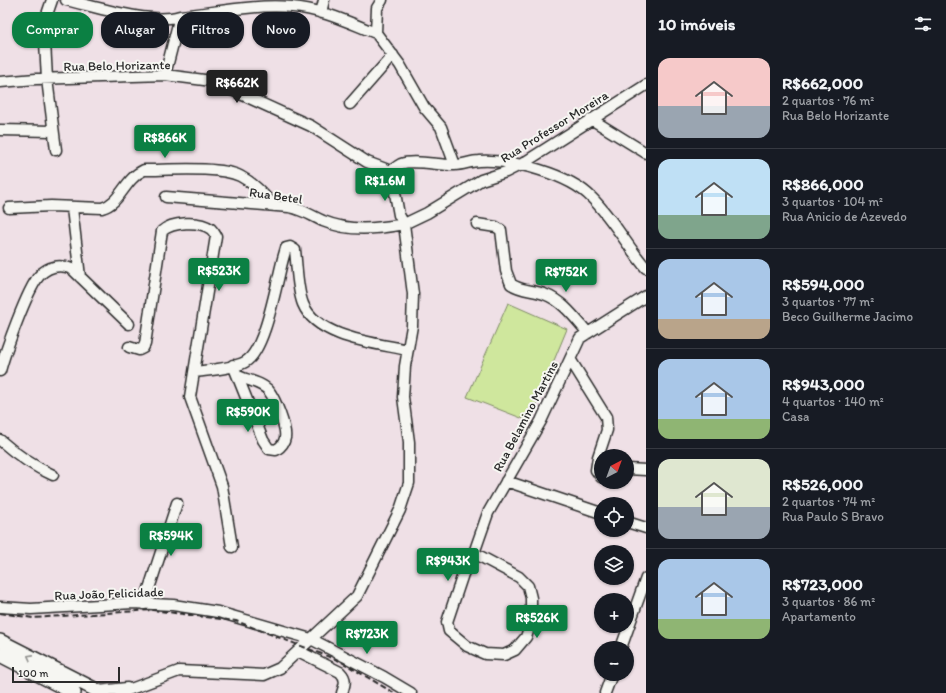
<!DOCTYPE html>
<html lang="pt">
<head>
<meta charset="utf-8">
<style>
	body { margin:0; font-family:Itim,sans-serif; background:#20242c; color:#f1f3f6; height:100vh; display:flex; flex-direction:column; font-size:15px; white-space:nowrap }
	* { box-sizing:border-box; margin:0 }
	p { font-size:13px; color:#9ea1a6 }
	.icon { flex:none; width:22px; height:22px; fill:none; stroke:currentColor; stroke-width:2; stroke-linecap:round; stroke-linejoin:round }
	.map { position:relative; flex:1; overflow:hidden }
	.details { display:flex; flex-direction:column; background:#171b24; width:300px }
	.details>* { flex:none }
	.top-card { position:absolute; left:12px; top:12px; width:380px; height:36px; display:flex; gap:8px }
	.needle { width:26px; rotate:41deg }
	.fabs { position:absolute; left:594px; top:449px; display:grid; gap:8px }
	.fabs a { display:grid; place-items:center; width:40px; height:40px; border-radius:50%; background:#171b24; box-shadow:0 1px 3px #0004; font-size:20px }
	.scale { position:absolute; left:12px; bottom:10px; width:108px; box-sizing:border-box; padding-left:4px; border:2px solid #2b2b2b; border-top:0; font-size:11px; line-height:14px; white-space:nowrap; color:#2b2b2b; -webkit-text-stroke:3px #f6f6f2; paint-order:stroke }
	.price { position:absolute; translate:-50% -34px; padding:0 9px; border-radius:4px; background:#0b8043; color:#fff; font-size:13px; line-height:26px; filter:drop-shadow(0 1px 2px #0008) }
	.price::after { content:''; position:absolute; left:50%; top:24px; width:12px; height:9px; margin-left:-6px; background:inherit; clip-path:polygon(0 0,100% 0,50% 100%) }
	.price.current { background:#222; color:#fff }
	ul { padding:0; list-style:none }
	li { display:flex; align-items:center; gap:12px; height:100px; padding:0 12px }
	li+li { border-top:1px solid #363941 }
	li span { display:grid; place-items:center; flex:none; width:112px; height:80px; border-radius:12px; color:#555 }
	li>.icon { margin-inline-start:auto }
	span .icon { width:48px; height:48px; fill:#fffc; stroke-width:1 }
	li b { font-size:17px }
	h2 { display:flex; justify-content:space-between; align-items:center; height:48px; padding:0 12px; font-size:17px }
	.pill { padding:0 14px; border-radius:16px; background:#171b24; box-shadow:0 1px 3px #0004; font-size:14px; line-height:36px }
	.pill.current { background:#0b8043; color:#fff }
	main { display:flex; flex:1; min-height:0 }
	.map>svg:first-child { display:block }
	.green { fill:#cfe79d; stroke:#7d8964 }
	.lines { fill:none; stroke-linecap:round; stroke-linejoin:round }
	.minor-casing { stroke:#2b2b2b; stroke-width:13 }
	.major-casing { stroke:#2b2b2b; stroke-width:16 }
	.minor { stroke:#f6f6f2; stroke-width:10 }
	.major { stroke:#f6f6f2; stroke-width:13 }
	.rail { stroke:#2b2b2b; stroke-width:2; stroke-dasharray:6 3; stroke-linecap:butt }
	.oneway { stroke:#90908e }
	.labels { text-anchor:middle; stroke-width:4; stroke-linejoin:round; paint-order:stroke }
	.street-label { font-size:13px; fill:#2b2b2b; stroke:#f6f6f2 }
</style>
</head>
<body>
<main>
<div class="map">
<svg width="646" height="693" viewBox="0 0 646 693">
	<rect width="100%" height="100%" fill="#efe0e6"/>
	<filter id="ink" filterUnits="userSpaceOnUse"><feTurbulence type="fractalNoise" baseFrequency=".025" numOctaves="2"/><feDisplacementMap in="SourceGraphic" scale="8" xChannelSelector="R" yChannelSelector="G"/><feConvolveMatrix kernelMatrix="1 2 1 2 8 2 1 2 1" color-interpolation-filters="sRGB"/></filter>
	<g filter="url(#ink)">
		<path class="green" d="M 508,303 L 567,329 L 529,421 L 467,397 Z"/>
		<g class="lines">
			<defs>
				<path id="minor" d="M 52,0 L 44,23 L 47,79 L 56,150
					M 66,0 C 97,7 151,25 180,16 C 217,12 256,4 292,7 C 321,9 350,23 376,33
					M 382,0 L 377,8 L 376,33 L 400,65 L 424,107 L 441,127 L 455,165
					M 321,13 L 324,0
					M 165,75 L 180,16
					M 0,82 L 36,79 L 165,75 L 212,81 L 311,126 L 367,162 L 391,171 C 394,169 397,166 401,164 C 413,159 442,166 455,165 C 463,165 471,161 479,161 C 512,159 569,174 592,198 C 613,219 627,246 646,268
					M 350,104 L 393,55
					M 591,119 L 646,153
					M 0,130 L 53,131
					M 166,197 L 289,207 C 304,210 310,215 323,221 C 350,232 376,229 404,224 L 399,215 L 391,171
					M 9,208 L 51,206 L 102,208 C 121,203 124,179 144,170 C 169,170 219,166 240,176 C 254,183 264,195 274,206
					M 72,208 L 80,277
					M 477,224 L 496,227 L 501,230 L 506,271 L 511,284 C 521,291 532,290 544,294 C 563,301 574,317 588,333
					M 129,347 L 139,350 L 143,348 L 145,344 L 162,231 C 172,222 199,220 211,229 C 213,231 215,234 216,236 L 190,397 L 222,486 L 232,547
					M 570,359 L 606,417 L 607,430 L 598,457 L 596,470 L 601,477
					M 233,365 L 263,440 L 269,449 L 276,450 C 281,447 284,444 285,438 C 287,428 275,399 269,391 C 263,383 247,380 238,376
					M 0,371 C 5,352 27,290 39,276 C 48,266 60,264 72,269 L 129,324
					M 194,372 C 208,370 232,369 245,362 C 266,351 277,278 284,255 L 286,248 L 290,247 L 295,250 C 297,266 297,289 303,304 C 317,338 376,343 408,350
					M 0,440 C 17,455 32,466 53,475
					M 627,469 L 646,470
					M 506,481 L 601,513
					M 627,522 L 646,528
					M 474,553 L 519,577 L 528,586 L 531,598 L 531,623 L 526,637 L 515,650 L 504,655 L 485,654 L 467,646 L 449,631 L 447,622 L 463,574 L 474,553 L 488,513 L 541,421 L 580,338 L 646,296
					M 144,604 L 177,503
					M 0,607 L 31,609 L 133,603 L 173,605 L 218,612 L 311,639 L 384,677 L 411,693
					M 621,648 L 646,578
					M 298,651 L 340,672 C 347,679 345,684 342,693
					M 98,691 L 127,688
					M 120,693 L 179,671 L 264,675 L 280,668 L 357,596 L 400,510 L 409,483 L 409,442 L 403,397 L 405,366 L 412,326 L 413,294 L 404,224 L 427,213 L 481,180 L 506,172 L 522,164 L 646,85
					M 605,693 L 612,674"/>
				<path id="major" d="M 0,641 L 102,693
					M 0,655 L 74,693"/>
			</defs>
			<use href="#minor" class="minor-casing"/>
			<use href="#major" class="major-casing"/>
			<use href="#minor" class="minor"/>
			<use href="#major" class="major"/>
			<path class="rail" d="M 0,613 L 33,618 L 152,610 L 236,621 L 340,661 L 394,693"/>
		</g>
		<defs><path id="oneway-chevron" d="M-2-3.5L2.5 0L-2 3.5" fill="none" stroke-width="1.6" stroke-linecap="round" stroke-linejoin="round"/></defs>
		<use class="oneway" href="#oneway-chevron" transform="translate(30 657) rotate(-152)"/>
	</g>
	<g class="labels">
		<g class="street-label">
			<text transform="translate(117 65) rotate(-1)" y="5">Rua Belo Horizante</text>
			<text transform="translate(554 126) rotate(-32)" y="5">Rua Professor Moreira</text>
			<text transform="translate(276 195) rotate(8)" y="5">Rua Betel</text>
			<text transform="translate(525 416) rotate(-62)" y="5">Rua Belamino Martins</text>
			<text transform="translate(109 593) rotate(-2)" y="5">Rua João Felicidade</text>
		</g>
	</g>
</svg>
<div class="fabs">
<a><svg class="needle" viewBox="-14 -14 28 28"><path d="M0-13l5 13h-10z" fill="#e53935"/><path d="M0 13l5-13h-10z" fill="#9ea1a6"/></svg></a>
<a><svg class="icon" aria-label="locate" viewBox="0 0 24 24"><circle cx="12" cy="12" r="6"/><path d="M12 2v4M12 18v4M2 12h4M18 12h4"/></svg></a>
<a><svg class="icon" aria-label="layers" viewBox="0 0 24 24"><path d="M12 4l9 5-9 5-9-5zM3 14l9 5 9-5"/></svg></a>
<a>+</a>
<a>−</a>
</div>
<div class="scale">100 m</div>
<b class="price current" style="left:237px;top:104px">R$662K</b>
<b class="price" style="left:165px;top:159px">R$866K</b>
<b class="price" style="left:385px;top:202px">R$1.6M</b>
<b class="price" style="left:219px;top:292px">R$523K</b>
<b class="price" style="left:566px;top:293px">R$752K</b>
<b class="price" style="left:248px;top:433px">R$590K</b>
<b class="price" style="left:171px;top:557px">R$594K</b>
<b class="price" style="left:448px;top:582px">R$943K</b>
<b class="price" style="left:537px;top:639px">R$526K</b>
<b class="price" style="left:367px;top:655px">R$723K</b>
<div class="top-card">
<a class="pill current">Comprar</a>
<a class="pill">Alugar</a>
<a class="pill">Filtros</a>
<a class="pill">Novo</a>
</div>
</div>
<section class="details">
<h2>10 imóveis<svg class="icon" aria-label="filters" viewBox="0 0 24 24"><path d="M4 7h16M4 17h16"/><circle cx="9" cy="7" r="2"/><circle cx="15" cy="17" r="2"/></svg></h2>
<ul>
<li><span style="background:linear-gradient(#f6c9c9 60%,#9aa5b1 0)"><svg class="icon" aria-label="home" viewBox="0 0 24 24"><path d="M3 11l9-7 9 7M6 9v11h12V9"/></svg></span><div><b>R$662,000</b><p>2 quartos · 76 m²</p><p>Rua Belo Horizante</p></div></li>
<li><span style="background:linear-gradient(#bfe0f5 70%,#7fa58c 0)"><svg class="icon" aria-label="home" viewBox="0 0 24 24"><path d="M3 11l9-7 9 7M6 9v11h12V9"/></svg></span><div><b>R$866,000</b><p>3 quartos · 104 m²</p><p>Rua Anicio de Azevedo</p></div></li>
<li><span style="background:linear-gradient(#a9c7e8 75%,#b9a48a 0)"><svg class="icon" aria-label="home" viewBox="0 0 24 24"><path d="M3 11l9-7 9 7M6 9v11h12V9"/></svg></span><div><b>R$594,000</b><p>3 quartos · 77 m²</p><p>Beco Guilherme Jacimo</p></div></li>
<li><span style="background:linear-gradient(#a9c7e8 75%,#8fb573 0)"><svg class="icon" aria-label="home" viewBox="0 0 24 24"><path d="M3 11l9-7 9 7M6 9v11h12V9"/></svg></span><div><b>R$943,000</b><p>4 quartos · 140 m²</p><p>Casa</p></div></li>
<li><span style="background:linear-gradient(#dfe7d0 60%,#9aa5b1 0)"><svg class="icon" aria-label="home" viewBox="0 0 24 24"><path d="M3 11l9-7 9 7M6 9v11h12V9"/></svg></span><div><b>R$526,000</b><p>2 quartos · 74 m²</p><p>Rua Paulo S Bravo</p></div></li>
<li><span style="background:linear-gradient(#a9c7e8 75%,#8fb573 0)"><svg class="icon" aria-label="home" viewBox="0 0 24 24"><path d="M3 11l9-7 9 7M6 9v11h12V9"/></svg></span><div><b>R$723,000</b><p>3 quartos · 86 m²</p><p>Apartamento</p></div></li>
</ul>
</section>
</main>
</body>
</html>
